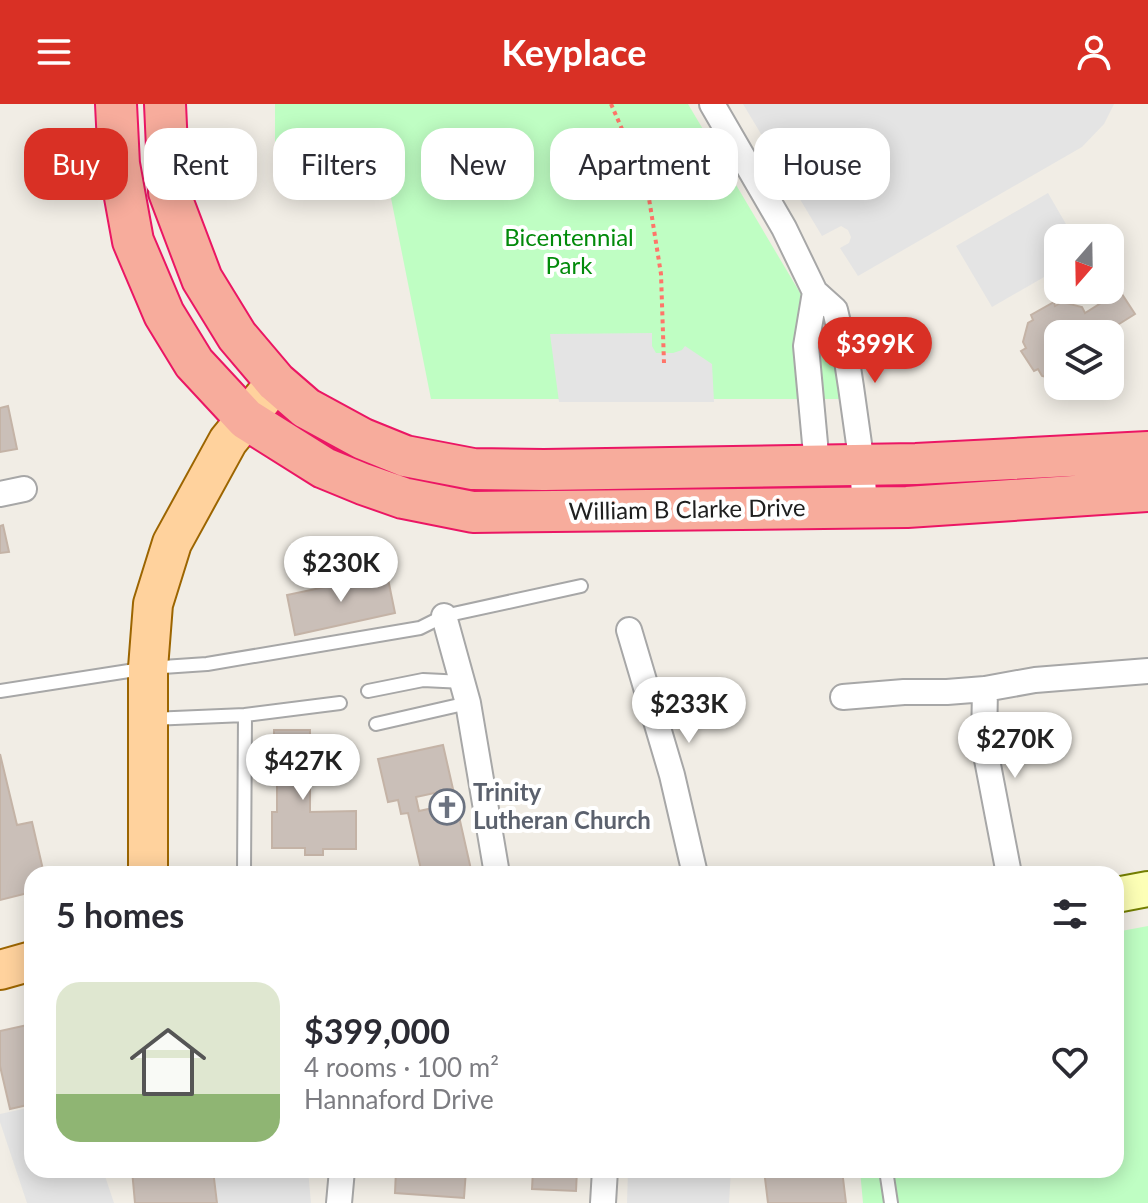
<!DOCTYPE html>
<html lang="en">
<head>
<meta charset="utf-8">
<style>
	body { margin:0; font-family:Lato,sans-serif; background:#f7f7f7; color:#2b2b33; height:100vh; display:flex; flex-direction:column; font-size:30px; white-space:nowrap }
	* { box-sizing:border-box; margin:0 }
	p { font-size:26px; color:#7c7c81 }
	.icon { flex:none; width:44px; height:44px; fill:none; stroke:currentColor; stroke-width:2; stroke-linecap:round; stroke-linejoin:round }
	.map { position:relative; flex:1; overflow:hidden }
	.side { position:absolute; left:24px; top:762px; width:1100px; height:312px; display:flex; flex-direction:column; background:#fff; border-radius:24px; box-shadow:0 4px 20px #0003 }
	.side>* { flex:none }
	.guide { position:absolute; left:24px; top:24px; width:1100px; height:72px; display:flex; gap:16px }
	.needle { width:52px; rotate:200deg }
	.tools { position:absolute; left:1044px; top:120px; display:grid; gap:16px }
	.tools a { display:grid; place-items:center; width:80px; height:80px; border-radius:16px; background:#fff; box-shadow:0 4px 20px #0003; font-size:40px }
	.price { position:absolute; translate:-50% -68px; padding:0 18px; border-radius:28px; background:#fff; color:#222; font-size:26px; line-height:52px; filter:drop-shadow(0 2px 4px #0008) }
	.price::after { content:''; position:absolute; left:50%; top:48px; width:24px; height:18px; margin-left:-12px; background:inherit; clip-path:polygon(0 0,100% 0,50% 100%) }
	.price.selected { background:#d93025; color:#fff }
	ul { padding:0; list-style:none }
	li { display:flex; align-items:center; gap:24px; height:200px; padding:0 32px }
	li+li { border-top:2px solid #e1e1e2 }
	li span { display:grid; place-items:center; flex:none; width:224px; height:160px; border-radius:24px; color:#555 }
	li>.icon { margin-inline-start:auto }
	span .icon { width:96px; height:96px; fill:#fffc; stroke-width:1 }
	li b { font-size:34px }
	h2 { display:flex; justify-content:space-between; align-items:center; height:96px; padding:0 32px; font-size:34px }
	.pill { padding:0 28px; border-radius:24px; background:#fff; box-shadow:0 4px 20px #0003; font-size:28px; line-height:72px }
	.pill.selected { background:#d93025; color:#fff }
	header { display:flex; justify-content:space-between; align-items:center; height:104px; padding:0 32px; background:#d93025; color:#fff; font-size:36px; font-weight:700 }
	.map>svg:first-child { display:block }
	.park { fill:#bffec3 }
	.parking { fill:#e4e4e4 }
	.building { fill:#cabfb8; stroke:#c4b3a6; stroke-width:2 }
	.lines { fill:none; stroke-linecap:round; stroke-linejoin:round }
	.service-casing { stroke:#a7a7a7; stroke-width:16 }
	.minor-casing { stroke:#a7a7a7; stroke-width:28 }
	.secondary-casing { stroke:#737e00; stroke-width:38 }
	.primary-casing { stroke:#9c6500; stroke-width:42 }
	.trunk-casing { stroke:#eb1664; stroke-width:44 }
	.path { stroke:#ff7569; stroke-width:4; stroke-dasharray:4 4; stroke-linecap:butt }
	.service { stroke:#fff; stroke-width:12 }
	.minor { stroke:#fff; stroke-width:24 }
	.secondary { stroke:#fdffb6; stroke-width:34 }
	.primary { stroke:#ffd29d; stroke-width:38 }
	.trunk { stroke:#f7ac9c; stroke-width:40 }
	.labels { text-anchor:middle; stroke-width:8; stroke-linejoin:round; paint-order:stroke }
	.park-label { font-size:24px; fill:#028a0a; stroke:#fff }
	.street-label { font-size:24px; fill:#202020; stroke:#fff }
	.worship-label { font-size:24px; font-weight:bold; fill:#5b616d; stroke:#fff; text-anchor:start }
</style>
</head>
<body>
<header><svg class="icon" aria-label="menu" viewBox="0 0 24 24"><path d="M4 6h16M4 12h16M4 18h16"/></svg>Keyplace<svg class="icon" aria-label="person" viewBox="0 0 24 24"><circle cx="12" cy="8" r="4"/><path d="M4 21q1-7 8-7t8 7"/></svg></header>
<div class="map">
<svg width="1148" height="1099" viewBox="0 0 1148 1099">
	<rect width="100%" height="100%" fill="#f1ede5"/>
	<path class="park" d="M 275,0 L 688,0 L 863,295 L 431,295 L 387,74 L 275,81 Z
		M 1148,822 L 1148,1099 L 863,1099 L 860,1066 L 1116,1066 L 1116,828 Z"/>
	<path class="parking" d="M 743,0 L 1114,0 L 1104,20 L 1082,43 L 858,172 L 840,144 L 849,139 L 851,133 L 848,126 L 841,122 L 822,132 Z
		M 1048,89 L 1074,134 L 1058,134 L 1058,165 L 992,203 L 956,142 Z
		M 652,229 L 652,242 L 656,249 L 673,249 L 682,246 L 685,242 L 712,260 L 714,298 L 559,298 L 550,230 Z
		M 32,1003 L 32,1066 L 103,1066 L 114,1099 L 27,1099 L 0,1018 L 0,1010 Z
		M 214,1066 L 308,1066 L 311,1099 L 218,1099 Z
		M 628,1066 L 731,1066 L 729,1099 L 627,1099 Z"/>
	<path class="building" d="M 1120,187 L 1135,210 L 1103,230 L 1058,230 L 1058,276 L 1042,272 L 1038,265 L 1034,267 L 1021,247 L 1026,244 L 1023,238 L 1028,219 L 1033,216 L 1031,211 L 1054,198 L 1055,202 L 1062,198 L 1082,203 L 1085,209 Z
		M 8,302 L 17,345 L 0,348 L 0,304 Z
		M 3,421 L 9,448 L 0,449 L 0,422 Z
		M 387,470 L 395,509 L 295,531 L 287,491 Z
		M 274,626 L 310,626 L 310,708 L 356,707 L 356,745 L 323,745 L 323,751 L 305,751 L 305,744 L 272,744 L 272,708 L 277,708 L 277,675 L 265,675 L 265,660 L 274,659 Z
		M 443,641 L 453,685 L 416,693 L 419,707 L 456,699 L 472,770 L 422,770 L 408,709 L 401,710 L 398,696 L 388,698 L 378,655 Z
		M 0,650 L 17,721 L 32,718 L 44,770 L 32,770 L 32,788 L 0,796 Z
		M 32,920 L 32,1000 L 10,1005 L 0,962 L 0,927 Z
		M 132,1066 L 213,1066 L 217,1099 L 135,1099 Z
		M 396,1066 L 466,1066 L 464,1094 L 395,1089 Z
		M 533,1066 L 577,1066 L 576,1087 L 532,1085 Z
		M 764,1066 L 842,1066 L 846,1099 L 768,1099 Z"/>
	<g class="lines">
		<defs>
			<path id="service" d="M 0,587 L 148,564 L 207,560 L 420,524 L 444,512 L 581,482
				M 368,587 L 423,576 L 464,578
				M 245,611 L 340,599
				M 151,615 L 245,611 L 244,770
				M 376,620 L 468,599
				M 886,1066 L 891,1099"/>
			<path id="minor" d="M 712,0 L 784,124 L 815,188 L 835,206 L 847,257 L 851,283 L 862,361 L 865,404
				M 815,188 L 806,242 L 817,361
				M 0,390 L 24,385
				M 444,512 L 468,599 L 497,770
				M 629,526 L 672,671 L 695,770
				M 985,585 L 984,640 L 1009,770
				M 843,593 L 904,588 L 947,588 L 985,585 L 1035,576 L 1148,567
				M 339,1099 L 342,1066
				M 603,1099 L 605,1066"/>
			<path id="secondary" d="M 1116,791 L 1148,785"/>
			<path id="primary" d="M 148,770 L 148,564 L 153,500 L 172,439 L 228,337 L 276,278
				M 0,866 L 32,857"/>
			<path id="trunk" d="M 116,0 L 119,60 L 133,137 L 164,210 L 194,259 L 246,315 L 324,364 L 363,380 L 403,394 L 473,408 L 907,403 L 1148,387
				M 165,0 L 169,88 L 202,175 L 237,232 L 276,278 L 306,304 L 363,335 L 405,352 L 473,365 L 544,366 L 916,360 L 1148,348"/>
		</defs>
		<use href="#service" class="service-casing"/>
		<use href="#minor" class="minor-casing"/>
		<use href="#secondary" class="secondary-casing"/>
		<use href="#primary" class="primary-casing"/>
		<use href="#trunk" class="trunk-casing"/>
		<path class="path" d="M 611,0 L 647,82 L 661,170 L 664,259"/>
		<use href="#service" class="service"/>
		<use href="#minor" class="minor"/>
		<use href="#secondary" class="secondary"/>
		<use href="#primary" class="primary"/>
		<use href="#trunk" class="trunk"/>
	</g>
	<defs>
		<symbol id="church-ring" viewBox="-11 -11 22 22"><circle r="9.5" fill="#fff" stroke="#6b7280" stroke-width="1.5"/><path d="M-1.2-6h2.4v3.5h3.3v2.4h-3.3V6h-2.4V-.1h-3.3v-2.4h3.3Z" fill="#6b7280"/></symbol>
	</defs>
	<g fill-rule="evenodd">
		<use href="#church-ring" x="427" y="683" width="40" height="40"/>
	</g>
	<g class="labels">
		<g class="park-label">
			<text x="569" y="142">Bicentennial<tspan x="569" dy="28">Park</tspan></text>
		</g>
		<g class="street-label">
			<text transform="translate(687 406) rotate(-1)" y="8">William B Clarke Drive</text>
		</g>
		<g class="worship-label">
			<text x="473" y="697">Trinity<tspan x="473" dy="28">Lutheran Church</tspan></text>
		</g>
	</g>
</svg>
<div class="tools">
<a><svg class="needle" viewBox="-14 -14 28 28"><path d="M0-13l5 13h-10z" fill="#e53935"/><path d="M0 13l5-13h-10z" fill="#7c7c81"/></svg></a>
<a><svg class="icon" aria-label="layers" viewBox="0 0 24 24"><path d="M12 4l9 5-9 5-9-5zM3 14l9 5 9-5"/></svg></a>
</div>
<b class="price selected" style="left:875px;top:281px">$399K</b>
<b class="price" style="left:341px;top:500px">$230K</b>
<b class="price" style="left:689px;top:641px">$233K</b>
<b class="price" style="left:1015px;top:676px">$270K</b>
<b class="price" style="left:303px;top:698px">$427K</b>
<div class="guide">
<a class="pill selected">Buy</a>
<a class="pill">Rent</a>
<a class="pill">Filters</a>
<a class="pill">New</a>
<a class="pill">Apartment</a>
<a class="pill">House</a>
</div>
<section class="side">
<h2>5 homes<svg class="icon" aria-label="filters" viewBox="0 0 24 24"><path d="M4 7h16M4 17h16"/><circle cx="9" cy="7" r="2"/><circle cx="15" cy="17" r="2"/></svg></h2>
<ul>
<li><span style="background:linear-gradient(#dfe7d0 70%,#8fb573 0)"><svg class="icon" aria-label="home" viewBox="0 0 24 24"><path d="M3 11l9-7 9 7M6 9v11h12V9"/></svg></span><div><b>$399,000</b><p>4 rooms · 100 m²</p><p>Hannaford Drive</p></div><svg class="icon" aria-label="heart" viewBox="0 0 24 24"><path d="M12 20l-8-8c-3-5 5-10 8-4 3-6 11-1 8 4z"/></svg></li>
</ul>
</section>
</div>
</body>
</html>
